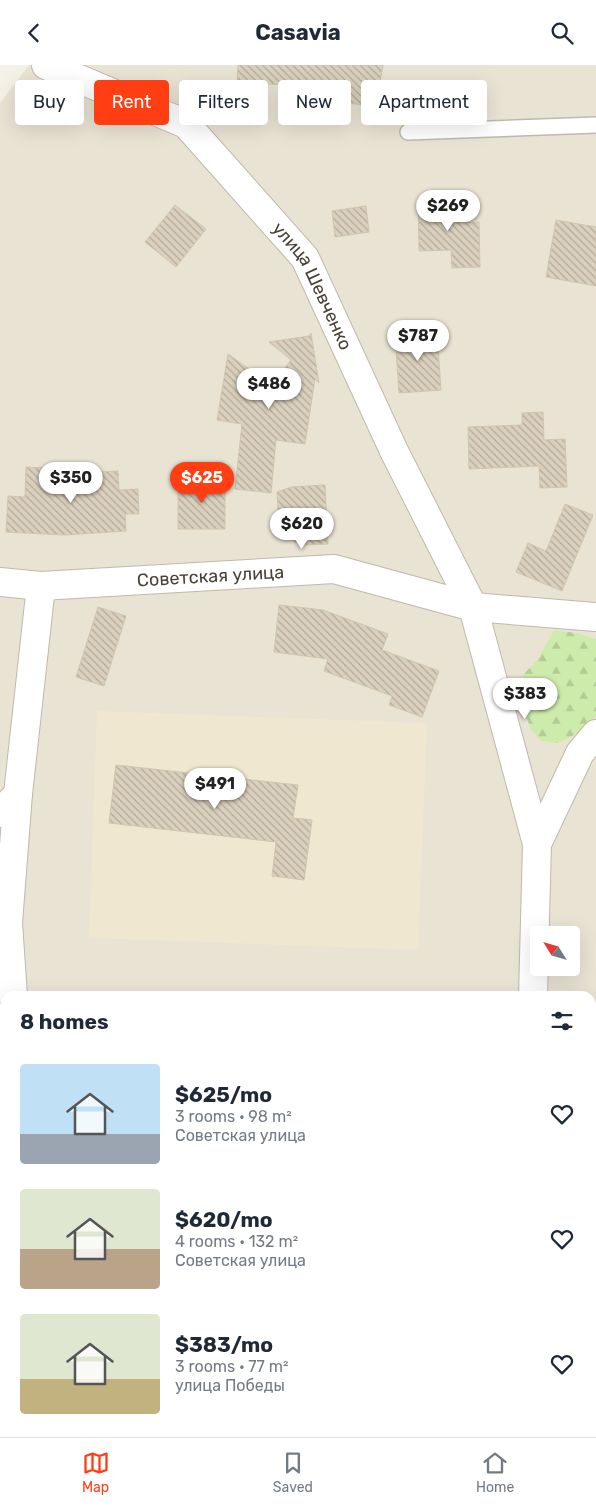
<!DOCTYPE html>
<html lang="en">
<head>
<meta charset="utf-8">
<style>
	body { margin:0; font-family:Rubik,sans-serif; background:#f2f2f3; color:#1f2937; height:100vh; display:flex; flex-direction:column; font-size:19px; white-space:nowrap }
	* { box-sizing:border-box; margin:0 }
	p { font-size:16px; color:#747a83 }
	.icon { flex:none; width:28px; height:28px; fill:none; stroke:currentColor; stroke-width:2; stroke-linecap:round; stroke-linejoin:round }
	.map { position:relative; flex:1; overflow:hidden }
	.side { position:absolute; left:0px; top:926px; width:596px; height:446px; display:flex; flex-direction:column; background:#fff; border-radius:15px 15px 0 0; box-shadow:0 5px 20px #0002 }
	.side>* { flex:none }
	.hud { position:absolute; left:15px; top:15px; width:566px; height:45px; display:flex; gap:10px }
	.needle { width:32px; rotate:307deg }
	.fabs { position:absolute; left:530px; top:861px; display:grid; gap:10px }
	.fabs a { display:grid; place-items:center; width:50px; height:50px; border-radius:5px; background:#fff; box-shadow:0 5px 20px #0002; font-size:25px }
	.price { position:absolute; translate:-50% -42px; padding:0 11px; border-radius:18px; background:#fff; color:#222; font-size:16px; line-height:32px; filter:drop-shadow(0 1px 2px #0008) }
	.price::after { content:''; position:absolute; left:50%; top:30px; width:15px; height:11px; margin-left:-8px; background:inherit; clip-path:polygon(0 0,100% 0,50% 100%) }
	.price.selected { background:#ff3f13; color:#fff }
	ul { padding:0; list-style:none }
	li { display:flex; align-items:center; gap:15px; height:125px; padding:0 20px }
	li span { display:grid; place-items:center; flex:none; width:140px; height:100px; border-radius:5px; color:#555 }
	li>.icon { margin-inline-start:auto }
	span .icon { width:60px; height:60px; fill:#fffc; stroke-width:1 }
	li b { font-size:21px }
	h2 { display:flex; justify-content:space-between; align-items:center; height:60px; padding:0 20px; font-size:21px }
	.tag { padding:0 18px; border-radius:5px; background:#fff; box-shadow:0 5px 20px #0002; font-size:18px; line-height:45px }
	.tag.selected { background:#ff3f13; color:#fff }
	header { display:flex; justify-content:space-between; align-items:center; height:65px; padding:0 20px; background:#fff; font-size:22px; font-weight:700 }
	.dock { display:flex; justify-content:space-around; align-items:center; height:70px; border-top:1px solid #e0e1e3; background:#fff; font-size:14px; color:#747a83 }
	.dock a { display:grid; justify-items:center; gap:2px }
	.dock .selected { color:#ff3f13 }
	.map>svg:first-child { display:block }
	.residential { fill:#e9e3d4; fill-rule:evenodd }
	.education { fill:#efe7cf }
	.forest { fill:url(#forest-firs) }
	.building { fill:url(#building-back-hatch); stroke:#d2c5ad }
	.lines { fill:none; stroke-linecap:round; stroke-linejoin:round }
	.service-casing { stroke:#c1b9a8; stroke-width:18 }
	.minor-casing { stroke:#c1b9a8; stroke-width:30 }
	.tertiary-casing { stroke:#c1b9a8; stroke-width:30 }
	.service { stroke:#fff; stroke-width:15 }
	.minor { stroke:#fff; stroke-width:28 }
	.tertiary { stroke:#fff; stroke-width:28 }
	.labels { text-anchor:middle; stroke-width:4.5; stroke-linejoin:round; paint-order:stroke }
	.street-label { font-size:18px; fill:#484135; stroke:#fff }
</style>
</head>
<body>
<header><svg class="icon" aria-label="back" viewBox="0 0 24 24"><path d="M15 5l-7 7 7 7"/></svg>Casavia<svg class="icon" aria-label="search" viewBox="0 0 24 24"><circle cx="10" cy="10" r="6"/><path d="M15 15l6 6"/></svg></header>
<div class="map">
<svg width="596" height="1372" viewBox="0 0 596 1372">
	<defs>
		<pattern id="forest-firs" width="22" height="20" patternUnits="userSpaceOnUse" patternTransform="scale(1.25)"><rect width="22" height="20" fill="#cdecab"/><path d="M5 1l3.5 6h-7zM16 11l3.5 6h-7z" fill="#b2cc94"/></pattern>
		<pattern id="building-back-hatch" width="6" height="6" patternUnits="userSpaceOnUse" patternTransform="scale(1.25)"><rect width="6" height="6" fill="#dad0bd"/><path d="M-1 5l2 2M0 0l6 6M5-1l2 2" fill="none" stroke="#b3aa9a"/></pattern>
	</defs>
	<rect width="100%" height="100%" fill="#f4f1e6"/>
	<path class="residential" d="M 29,0 L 596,0 L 596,1372 L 0,1372 L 0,38 ZM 539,870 L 571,870 L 571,902 L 539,902 ZM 5,931 L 591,931 L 591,1368 L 5,1368 Z"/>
	<path class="education" d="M 97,646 L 427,658 L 418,885 L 89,873 Z"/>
	<path class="forest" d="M 554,565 L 576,568 L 596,574 L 596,652 L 576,669 L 558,678 L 541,676 L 531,665 L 517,625 L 524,609 L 538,594 Z"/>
	<path class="building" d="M 238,0 L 383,0 L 376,42 L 329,35 L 328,49 L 296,45 L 299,21 L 237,17 Z
		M 458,132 L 459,158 L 479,157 L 480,202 L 452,203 L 451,185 L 419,186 L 418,133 Z
		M 175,140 L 206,164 L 176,202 L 145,177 Z
		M 366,141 L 369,167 L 335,172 L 332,146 Z
		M 556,155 L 596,162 L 596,221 L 546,212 Z
		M 437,267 L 441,325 L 399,328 L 395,269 Z
		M 311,268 L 319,318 L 315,314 L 305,379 L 276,375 L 271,428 L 235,424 L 242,359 L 217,355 L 228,289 L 272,320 L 291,295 L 269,277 L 309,271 Z
		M 543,347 L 544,375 L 565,374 L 567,422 L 540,423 L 539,401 L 469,404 L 468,362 L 522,360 L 522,348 Z
		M 26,402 L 61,404 L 61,409 L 118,406 L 119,425 L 138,424 L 139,449 L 125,449 L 126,466 L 64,470 L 6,467 L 8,431 L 25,432 Z
		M 178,414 L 225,414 L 225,464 L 178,464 Z
		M 325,420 L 328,479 L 300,480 L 279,465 L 277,427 L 291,422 Z
		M 565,439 L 593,450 L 562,526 L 516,507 L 528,478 L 546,486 Z
		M 279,540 L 323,545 L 388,569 L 382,585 L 439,606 L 422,652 L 389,640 L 392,631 L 324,606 L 328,594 L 274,587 Z
		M 98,542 L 126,551 L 104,621 L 76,612 Z
		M 116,700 L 298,720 L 293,753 L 312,755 L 304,815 L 272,811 L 276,777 L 109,758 Z"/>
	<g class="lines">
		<defs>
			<path id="service" d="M 408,67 L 596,60"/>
			<g id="minor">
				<path id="s1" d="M 46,0 L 186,59 L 305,193 L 394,386 L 473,542 L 537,779"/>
				<path id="s2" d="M 0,517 L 41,521 L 334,504 L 473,542 L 596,552"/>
				<path d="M 0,748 L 18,729 L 41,521"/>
				<path d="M 0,843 L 8,858 L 13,931"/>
				<path d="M 8,858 L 18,729"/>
				<path d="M 18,1372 L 19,1368"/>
			</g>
			<path id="tertiary" d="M 533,931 L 537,779 L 580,688 L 596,669
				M 523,1372 L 523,1368"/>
		</defs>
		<use href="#service" class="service-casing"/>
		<use href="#minor" class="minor-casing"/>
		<use href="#tertiary" class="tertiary-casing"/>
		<use href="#service" class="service"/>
		<use href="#minor" class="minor"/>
		<use href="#tertiary" class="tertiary"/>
	</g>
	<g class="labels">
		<g class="street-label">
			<text dy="6" stroke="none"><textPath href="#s1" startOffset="359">улица Шевченко</textPath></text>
			<text dy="6" stroke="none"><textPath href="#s2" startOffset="211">Советская улица</textPath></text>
		</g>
	</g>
</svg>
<div class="fabs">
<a><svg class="needle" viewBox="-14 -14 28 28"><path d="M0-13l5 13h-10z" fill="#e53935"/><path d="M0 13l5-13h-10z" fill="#747a83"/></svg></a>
</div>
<b class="price" style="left:448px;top:167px">$269</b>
<b class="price" style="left:418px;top:297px">$787</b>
<b class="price" style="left:269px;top:345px">$486</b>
<b class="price" style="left:71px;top:439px">$350</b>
<b class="price selected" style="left:202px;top:439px">$625</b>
<b class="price" style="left:302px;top:485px">$620</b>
<b class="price" style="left:525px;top:655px">$383</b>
<b class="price" style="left:215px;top:745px">$491</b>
<div class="hud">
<a class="tag">Buy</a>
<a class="tag selected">Rent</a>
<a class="tag">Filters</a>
<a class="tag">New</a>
<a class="tag">Apartment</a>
</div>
<section class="side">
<h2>8 homes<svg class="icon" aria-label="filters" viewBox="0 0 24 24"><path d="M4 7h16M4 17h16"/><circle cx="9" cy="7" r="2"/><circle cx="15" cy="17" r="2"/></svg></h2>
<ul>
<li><span style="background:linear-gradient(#bfe0f5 70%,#9aa5b1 0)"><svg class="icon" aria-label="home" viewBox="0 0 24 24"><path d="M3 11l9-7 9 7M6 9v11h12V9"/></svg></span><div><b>$625/mo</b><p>3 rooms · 98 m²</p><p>Советская улица</p></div><svg class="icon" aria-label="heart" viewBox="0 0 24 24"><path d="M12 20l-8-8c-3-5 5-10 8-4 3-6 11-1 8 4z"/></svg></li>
<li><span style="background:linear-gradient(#dfe7d0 60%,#b9a48a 0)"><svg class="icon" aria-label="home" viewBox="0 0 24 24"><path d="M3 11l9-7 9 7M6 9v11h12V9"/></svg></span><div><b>$620/mo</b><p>4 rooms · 132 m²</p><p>Советская улица</p></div><svg class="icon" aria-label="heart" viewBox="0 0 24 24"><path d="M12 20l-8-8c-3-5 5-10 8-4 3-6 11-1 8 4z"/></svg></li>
<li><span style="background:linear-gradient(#dfe7d0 65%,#c2b280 0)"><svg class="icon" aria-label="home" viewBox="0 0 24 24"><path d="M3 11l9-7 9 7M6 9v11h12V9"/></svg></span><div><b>$383/mo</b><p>3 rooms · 77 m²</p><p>улица Победы</p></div><svg class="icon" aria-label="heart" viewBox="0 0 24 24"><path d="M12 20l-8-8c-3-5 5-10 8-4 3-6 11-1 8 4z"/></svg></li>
</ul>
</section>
</div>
<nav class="dock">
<a class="selected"><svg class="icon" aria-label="map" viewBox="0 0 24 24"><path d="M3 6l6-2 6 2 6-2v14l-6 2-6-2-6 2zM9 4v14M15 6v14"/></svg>Map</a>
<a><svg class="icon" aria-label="saved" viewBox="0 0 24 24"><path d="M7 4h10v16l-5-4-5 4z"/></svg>Saved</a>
<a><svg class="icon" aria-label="home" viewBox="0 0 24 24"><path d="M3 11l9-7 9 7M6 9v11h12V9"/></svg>Home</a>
</nav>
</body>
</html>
